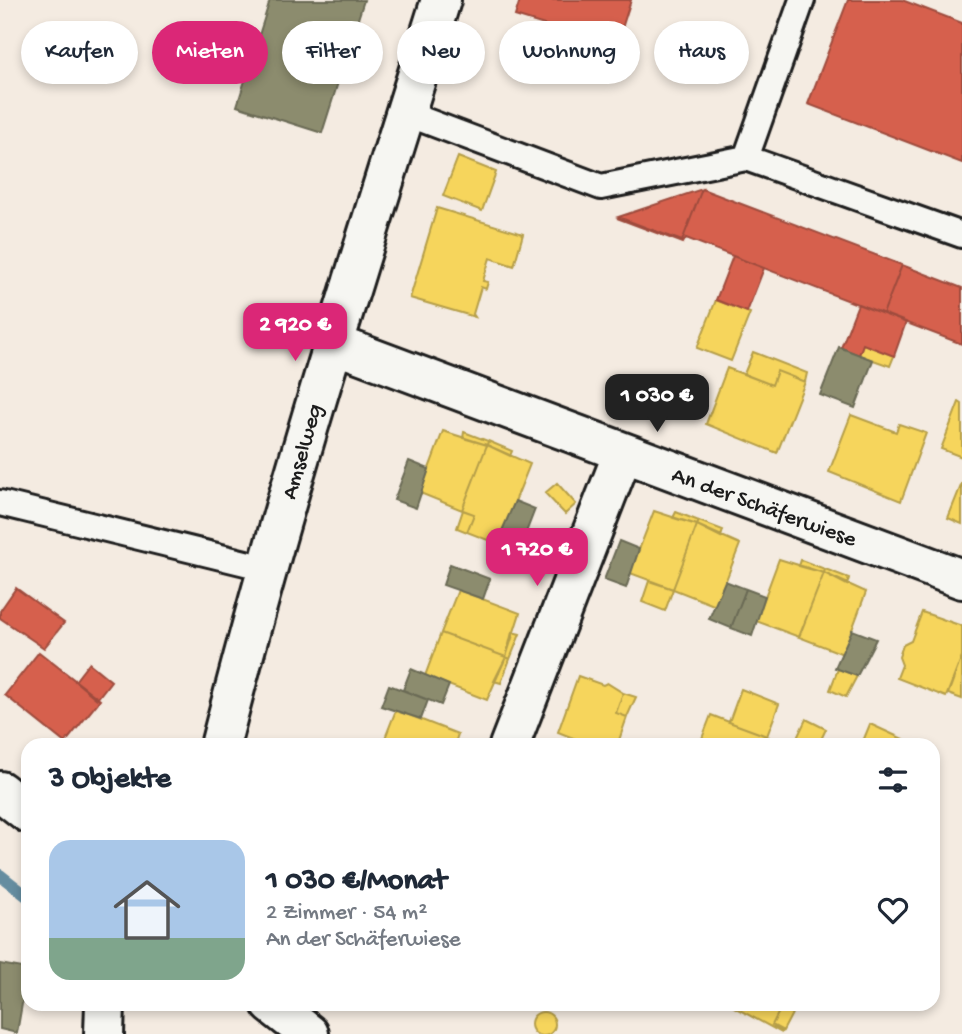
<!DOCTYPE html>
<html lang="de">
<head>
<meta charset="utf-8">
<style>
	body { margin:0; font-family:"Gochi Hand",sans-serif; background:#f6f6f7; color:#1f2937; height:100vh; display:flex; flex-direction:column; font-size:26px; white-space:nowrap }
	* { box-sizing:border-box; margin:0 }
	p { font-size:23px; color:#747a83 }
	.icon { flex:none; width:38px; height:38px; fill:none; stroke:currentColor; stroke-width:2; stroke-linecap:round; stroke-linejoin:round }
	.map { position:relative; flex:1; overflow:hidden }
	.details { position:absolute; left:21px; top:738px; width:919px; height:273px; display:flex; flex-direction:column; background:#fff; border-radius:21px; box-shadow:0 4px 10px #0003 }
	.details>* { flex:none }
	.guide { position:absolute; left:21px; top:21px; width:920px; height:63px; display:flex; gap:14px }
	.price { position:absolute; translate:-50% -60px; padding:0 16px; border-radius:14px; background:#db2777; color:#fff; font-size:23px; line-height:46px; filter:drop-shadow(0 2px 4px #0008) }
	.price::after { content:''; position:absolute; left:50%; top:42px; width:21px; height:16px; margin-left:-10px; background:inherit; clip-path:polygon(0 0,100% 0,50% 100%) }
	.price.on { background:#222; color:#fff }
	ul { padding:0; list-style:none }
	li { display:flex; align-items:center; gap:21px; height:175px; padding:0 28px }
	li+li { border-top:2px solid #e0e1e3 }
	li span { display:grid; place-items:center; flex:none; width:196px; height:140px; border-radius:21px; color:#555 }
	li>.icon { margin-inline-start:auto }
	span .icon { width:84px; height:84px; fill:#fffc; stroke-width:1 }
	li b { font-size:30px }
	h2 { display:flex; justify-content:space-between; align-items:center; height:84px; padding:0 28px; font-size:30px }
	.chip { padding:0 24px; border-radius:32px; background:#fff; box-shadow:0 4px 10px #0003; font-size:24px; line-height:63px }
	.chip.on { background:#db2777; color:#fff }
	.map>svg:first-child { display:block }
	.homes { fill:#f6d55c; stroke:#b59e49; stroke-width:2 }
	.shops { fill:#d6604d; stroke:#9e4c3e; stroke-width:2 }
	.industry { fill:#8c8c6e; stroke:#6a6a55; stroke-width:2 }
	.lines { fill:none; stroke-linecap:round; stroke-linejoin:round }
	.stream { stroke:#658da0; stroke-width:12 }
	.lane-casing { stroke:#1c1c1c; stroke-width:30 }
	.street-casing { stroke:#1c1c1c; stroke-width:44 }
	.secondary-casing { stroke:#1c1c1c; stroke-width:44 }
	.lane { stroke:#f6f6f2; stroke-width:24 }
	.street { stroke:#f6f6f2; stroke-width:38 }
	.secondary { stroke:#f6f6f2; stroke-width:38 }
	.labels { text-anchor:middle; stroke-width:7; stroke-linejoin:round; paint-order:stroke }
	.street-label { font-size:23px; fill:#1c1c1c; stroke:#f6f6f2 }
</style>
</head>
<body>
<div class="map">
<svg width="962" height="1034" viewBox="0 0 962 1034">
	<rect width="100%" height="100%" fill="#f4ebe1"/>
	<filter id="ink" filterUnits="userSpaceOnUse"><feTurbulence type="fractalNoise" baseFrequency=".0143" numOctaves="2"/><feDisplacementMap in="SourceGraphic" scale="14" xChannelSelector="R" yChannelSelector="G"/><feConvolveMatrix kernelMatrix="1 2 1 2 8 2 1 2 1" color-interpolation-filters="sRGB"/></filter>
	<g filter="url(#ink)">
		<path class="homes" d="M 458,157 L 496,172 L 482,211 L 443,196 Z
			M 437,208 L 523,234 L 514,266 L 490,258 L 483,281 L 488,282 L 486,289 L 481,287 L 473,314 L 475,317 L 410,298 Z
			M 716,300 L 750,313 L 731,361 L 697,348 Z
			M 863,344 L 894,356 L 890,366 L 859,355 Z
			M 753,352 L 807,373 L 805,382 L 777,371 L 772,385 L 744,374 Z
			M 727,368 L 772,385 L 777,371 L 805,382 L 777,453 L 706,424 Z
			M 959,402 L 962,404 L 962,457 L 941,449 Z
			M 851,415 L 896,432 L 899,424 L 926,433 L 901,501 L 829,472 Z
			M 443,431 L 487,445 L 462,510 L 420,493 Z
			M 464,432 L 488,441 L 487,445 L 463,438 Z
			M 488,441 L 512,451 L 510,456 L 487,445 Z
			M 487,445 L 530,464 L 498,544 L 467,532 L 474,514 L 462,510 Z
			M 557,483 L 576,504 L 565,514 L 545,493 Z
			M 962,483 L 962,524 L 948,518 Z
			M 463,510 L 474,514 L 467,532 L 457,528 Z
			M 654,511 L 697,525 L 673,589 L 630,573 Z
			M 676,512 L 699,521 L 697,525 L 673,518 Z
			M 699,521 L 723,530 L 721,537 L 697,525 Z
			M 697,525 L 740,544 L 716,606 L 673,589 Z
			M 779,559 L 824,573 L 799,637 L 756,621 Z
			M 801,560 L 825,569 L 824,573 L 799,566 Z
			M 825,569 L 849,578 L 847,585 L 824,573 Z
			M 824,573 L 866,592 L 843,654 L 799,637 Z
			M 649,581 L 673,589 L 665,611 L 642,602 Z
			M 458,590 L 520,613 L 506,657 L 441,633 Z
			M 922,612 L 962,626 L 962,656 L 946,697 L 897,678 L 902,665 L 899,657 L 903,645 L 911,641 Z
			M 512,632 L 520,634 L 510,659 L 506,657 Z
			M 441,633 L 506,657 L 487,700 L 425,676 Z
			M 962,656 L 962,699 L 948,694 Z
			M 506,657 L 510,659 L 501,683 L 494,681 Z
			M 838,669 L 857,676 L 846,697 L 830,690 Z
			M 578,676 L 603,685 L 607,683 L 623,693 L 616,713 L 627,717 L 617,746 L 593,746 L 558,732 Z
			M 741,689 L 779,704 L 767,736 L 729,722 Z
			M 623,693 L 636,697 L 627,717 L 616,713 Z
			M 396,710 L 458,734 L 454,746 L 382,746 Z
			M 711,715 L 729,722 L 767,736 L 762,737 L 759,746 L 696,746 L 698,740 L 701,741 Z
			M 806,719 L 826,729 L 818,746 L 807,746 L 796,740 Z
			M 870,724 L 916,745 L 916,746 L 861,746 Z
			M 735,1004 L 783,1004 L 772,1025 L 782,1033 L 734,1007 Z
			M 783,1004 L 797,1004 L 783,1031 L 772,1025 Z
			M531 1024a12 12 0 1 1 24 0a12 12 0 1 1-24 0Z"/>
		<path class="shops" d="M 520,0 L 631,0 L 616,47 L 515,16 Z
			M 848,0 L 902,0 L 962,23 L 962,163 L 808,104 Z
			M 702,189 L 902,265 L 883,314 L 686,238 L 683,243 L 617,218 L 682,241 Z
			M 702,189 L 682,241 L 618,217 Z
			M 733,256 L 764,268 L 747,312 L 716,300 Z
			M 902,265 L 962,288 L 962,344 L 883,314 Z
			M 858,304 L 906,322 L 894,356 L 863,344 L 859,355 L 841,348 Z
			M 16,588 L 64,623 L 44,648 L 0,618 L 0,611 Z
			M 39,652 L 100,700 L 65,743 L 5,695 Z
			M 89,663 L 111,681 L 97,699 L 75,681 Z"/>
		<path class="industry" d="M 270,0 L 364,0 L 322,133 L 237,106 Z
			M 839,347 L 873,360 L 855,408 L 820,395 Z
			M 409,461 L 429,469 L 416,508 L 394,500 Z
			M 515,501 L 535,509 L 520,548 L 498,540 Z
			M 619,541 L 639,549 L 626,588 L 604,580 Z
			M 450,564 L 490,579 L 483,599 L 443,585 Z
			M 725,581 L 746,589 L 731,628 L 709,619 Z
			M 746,589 L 765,596 L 752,636 L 731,628 Z
			M 852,630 L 876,639 L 857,676 L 835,668 Z
			M 411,669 L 449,685 L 441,705 L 403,690 Z
			M 389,685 L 428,700 L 421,719 L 381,706 Z
			M 0,964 L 28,969 L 17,1033 L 0,1029 Z"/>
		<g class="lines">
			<path class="stream" d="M 0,875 L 28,897"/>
			<defs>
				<path id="lane" d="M 405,113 L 601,187 L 746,158 L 962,235
					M 746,158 L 802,0
					M 0,503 L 266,568"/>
				<path id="street" d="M 332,343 L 962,579
					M 220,746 C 284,494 363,248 441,0
					M 509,746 L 623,453
					M 104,1034 L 105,1004"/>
				<path id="secondary" d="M 0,791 L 28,813
					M 271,1004 L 309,1034"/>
			</defs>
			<use href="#lane" class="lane-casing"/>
			<use href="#street" class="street-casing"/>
			<use href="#secondary" class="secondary-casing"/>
			<use href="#lane" class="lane"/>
			<use href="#street" class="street"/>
			<use href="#secondary" class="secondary"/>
		</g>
	</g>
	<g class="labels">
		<g class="street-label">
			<text transform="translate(300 451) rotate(-74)" y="8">Amselweg</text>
			<text transform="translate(765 505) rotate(20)" y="8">An der Schäferwiese</text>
		</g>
	</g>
</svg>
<b class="price" style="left:295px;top:363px">2 920 €</b>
<b class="price on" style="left:657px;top:434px">1 030 €</b>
<b class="price" style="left:537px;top:588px">1 720 €</b>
<div class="guide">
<a class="chip">Kaufen</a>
<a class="chip on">Mieten</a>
<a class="chip">Filter</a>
<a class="chip">Neu</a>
<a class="chip">Wohnung</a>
<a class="chip">Haus</a>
</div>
<section class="details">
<h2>3 Objekte<svg class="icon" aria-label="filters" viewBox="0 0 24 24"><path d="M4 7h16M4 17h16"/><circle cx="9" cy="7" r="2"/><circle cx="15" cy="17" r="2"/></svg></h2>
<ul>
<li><span style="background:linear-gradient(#a9c7e8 70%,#7fa58c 0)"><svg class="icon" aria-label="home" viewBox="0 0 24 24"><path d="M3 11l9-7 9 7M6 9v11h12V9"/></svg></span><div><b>1 030 €/Monat</b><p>2 Zimmer · 54 m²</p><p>An der Schäferwiese</p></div><svg class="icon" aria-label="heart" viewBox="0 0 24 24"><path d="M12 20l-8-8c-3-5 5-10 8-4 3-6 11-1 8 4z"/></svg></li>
</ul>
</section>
</div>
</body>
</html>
